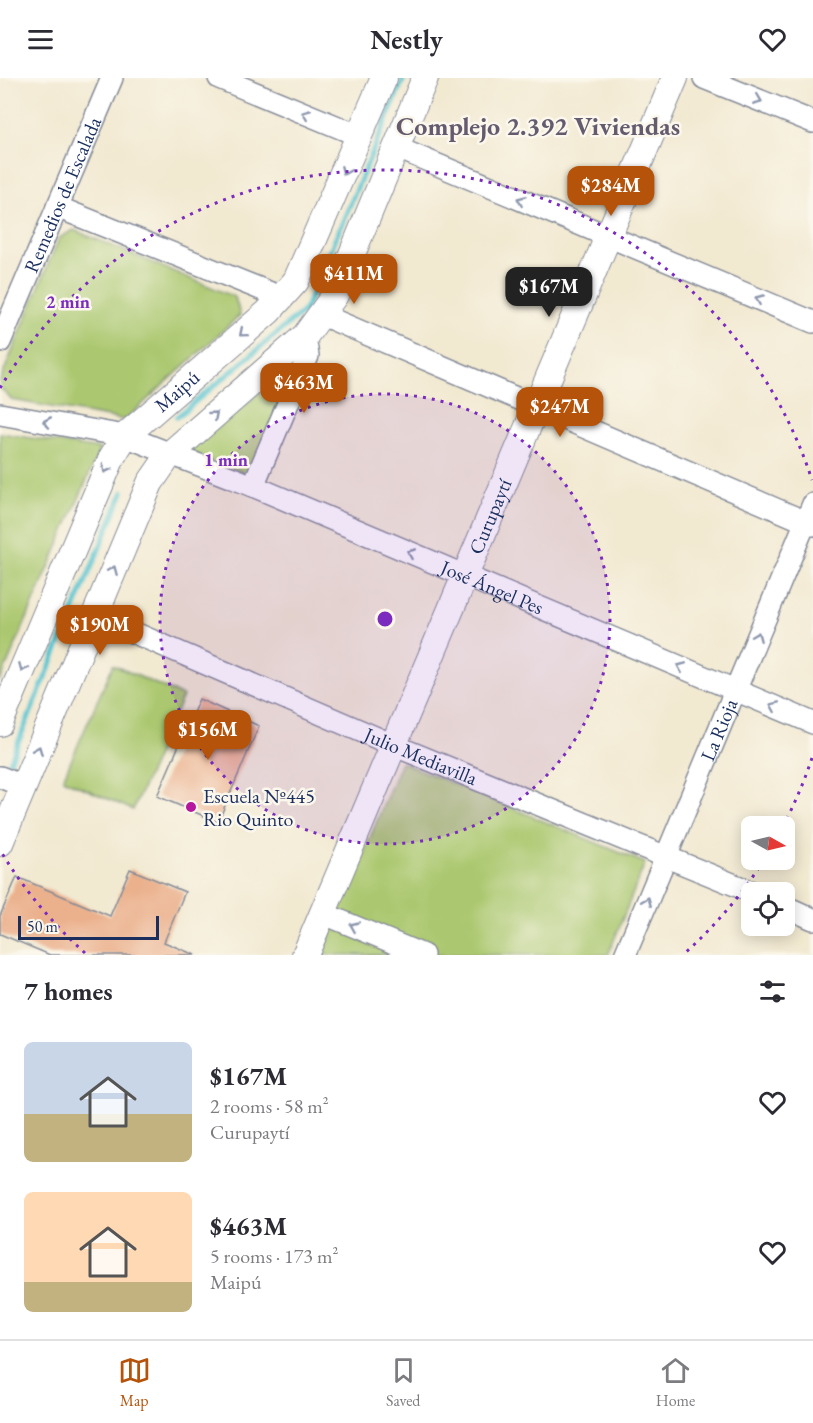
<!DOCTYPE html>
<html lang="en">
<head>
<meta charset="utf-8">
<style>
	body { margin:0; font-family:"EB Garamond",serif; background:#f2f2f3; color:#2b2b33; height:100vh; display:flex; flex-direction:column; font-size:22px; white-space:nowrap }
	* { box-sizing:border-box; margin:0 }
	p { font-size:20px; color:#7c7c81 }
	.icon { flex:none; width:33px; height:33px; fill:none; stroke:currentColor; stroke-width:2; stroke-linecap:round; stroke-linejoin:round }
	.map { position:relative; height:877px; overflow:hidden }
	.details { display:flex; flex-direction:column; background:#fff; flex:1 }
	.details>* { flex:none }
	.needle { width:39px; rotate:98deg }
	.controls { position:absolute; left:741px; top:738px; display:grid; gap:12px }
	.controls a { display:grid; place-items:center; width:54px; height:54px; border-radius:9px; background:#fff; box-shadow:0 3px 15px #0003; font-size:30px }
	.scale { position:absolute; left:18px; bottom:15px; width:141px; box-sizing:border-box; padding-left:6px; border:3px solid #1b2f5e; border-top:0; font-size:16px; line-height:21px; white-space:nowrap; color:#1b2f5e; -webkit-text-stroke:4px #fbf7ec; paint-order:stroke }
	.price { position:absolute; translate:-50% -51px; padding:0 14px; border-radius:12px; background:#b45309; color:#fff; font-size:20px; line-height:39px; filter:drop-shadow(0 2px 3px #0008) }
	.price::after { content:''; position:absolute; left:50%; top:36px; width:18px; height:14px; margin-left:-9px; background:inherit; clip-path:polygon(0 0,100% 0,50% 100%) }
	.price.current { background:#222; color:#fff }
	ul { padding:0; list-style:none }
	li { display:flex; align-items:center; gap:18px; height:150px; padding:0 24px }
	li span { display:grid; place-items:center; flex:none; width:168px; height:120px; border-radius:9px; color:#555 }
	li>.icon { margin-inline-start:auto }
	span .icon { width:72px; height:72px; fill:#fffc; stroke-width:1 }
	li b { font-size:26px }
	h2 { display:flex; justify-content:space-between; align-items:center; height:72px; padding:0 24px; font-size:26px }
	header { display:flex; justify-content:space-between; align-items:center; height:78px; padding:0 24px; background:#fff; font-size:27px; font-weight:700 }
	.tab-bar { display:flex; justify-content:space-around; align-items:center; height:84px; border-top:2px solid #e1e1e2; background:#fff; font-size:16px; color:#7c7c81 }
	.tab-bar a { display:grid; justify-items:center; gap:3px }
	.tab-bar .current { color:#b45309 }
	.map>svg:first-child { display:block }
	.green { fill:#abc86f; stroke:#637c66; stroke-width:1.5 }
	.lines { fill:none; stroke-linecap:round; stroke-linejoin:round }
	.stream { stroke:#59c5d1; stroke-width:5 }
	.building { fill:#ebb18d }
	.minor-casing { stroke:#868c98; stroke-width:24 }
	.tertiary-casing { stroke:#868c98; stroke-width:28 }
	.minor { stroke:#fff; stroke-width:21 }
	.tertiary { stroke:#fff; stroke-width:26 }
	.oneway { stroke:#8d97ae }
	.ring { fill:none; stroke:#7b2cbf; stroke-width:3; stroke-dasharray:3 6 }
	.poi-dot { fill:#b5179e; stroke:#fbf7ec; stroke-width:2 }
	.labels { text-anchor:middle; stroke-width:5; stroke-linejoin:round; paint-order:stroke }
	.street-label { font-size:20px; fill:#1b2f5e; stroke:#fbf7ec }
	.poi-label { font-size:20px; fill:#1b2f5e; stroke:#fbf7ec; text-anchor:start }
	.district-label { font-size:26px; font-weight:bold; fill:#645c6e; stroke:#fbf7ec }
	.centre { fill:#7b2cbf; stroke:#fbf7ec; stroke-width:3 }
	.ring-label { font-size:18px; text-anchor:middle; font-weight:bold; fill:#7b2cbf; stroke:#fbf7ec; stroke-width:5; stroke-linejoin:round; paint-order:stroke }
</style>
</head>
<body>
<header><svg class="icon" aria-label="menu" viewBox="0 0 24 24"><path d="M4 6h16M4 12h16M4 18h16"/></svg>Nestly<svg class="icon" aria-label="heart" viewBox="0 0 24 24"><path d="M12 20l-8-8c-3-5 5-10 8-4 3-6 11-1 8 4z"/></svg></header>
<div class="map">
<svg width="813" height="877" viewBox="0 0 813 877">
	<rect width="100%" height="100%" fill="#fbf7ec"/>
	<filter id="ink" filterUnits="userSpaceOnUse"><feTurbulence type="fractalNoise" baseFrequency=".0167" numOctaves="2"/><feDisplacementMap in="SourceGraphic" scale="12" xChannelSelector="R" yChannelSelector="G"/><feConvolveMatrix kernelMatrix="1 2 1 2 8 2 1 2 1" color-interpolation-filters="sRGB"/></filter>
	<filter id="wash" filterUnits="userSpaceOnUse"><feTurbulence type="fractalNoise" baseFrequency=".008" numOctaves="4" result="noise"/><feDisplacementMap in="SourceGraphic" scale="24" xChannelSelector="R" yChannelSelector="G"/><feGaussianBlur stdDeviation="1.35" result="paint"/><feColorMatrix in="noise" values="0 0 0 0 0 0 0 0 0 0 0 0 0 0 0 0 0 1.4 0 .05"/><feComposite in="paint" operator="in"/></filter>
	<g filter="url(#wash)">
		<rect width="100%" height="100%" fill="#f2e9d1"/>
		<path class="green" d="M 74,152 L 235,219 L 240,237 L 125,342 L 12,322 L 0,310 L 0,303 L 59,160 Z
			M 295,291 L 251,397 L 188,374 L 287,292 Z
			M 0,355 L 100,371 L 0,603 Z
			M 113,587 L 183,618 L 133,732 L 63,701 Z
			M 401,684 L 645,785 L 608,877 L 322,877 Z"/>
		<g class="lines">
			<path class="stream" d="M 177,339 L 305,232 L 404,0
				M 10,684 L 123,414"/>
		</g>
		<g id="blocks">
			<path class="building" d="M 199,621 L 259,648 L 218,744 L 157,718 Z
				M 130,791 L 185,814 L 164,864 L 195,877 L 50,877 L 0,856 L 0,838 L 17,799 L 110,838 Z"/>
		</g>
	</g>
	<g filter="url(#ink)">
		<use href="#blocks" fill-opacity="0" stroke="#868c98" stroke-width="1.5"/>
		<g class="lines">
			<defs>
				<g id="minor">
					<path d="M 219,0 L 360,58"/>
					<path d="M 704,0 L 813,44"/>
					<path d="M 395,69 L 813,244"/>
					<path d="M 57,129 L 283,220"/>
					<path d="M 322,237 L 813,447"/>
					<path id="s1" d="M 0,264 L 112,0"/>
					<path id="s2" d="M 0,336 L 125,358 L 253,408 L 813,645"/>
					<path d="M 253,408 L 308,278 L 305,258"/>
					<path id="s3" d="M 93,537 L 393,667 L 752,814"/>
					<path d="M 0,699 L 23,708"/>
					<path d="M 784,828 L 813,841"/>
					<path d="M 322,835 L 423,877"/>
					<path id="s4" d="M 625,877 L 813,426"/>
				</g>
				<g id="tertiary">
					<path id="s5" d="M 0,645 L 112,379 L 125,358 L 268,234 L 296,203 L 384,0"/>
					<path d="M 0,765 L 150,405 L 170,376 L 305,258 L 335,217 L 425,0"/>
					<path id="s6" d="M 305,877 L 675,0"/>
				</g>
			</defs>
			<use href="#minor" class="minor-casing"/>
			<use href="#tertiary" class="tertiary-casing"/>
			<use href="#minor" class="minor"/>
			<use href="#tertiary" class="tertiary"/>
		</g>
		<defs><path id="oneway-chevron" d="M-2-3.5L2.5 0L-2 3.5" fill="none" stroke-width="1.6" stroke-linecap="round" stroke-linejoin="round" transform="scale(1.5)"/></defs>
		<g class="oneway">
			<use href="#oneway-chevron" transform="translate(758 22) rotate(22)"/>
			<use href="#oneway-chevron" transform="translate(306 36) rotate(-158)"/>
			<use href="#oneway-chevron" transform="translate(345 93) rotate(113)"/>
			<use href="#oneway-chevron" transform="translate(521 122) rotate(-157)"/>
			<use href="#oneway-chevron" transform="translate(759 221) rotate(-157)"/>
			<use href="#oneway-chevron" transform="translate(243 255) rotate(140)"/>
			<use href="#oneway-chevron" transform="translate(214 337) rotate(-41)"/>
			<use href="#oneway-chevron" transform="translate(47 344) rotate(-170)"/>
			<use href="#oneway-chevron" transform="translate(106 391) rotate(116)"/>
			<use href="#oneway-chevron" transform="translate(411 475) rotate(-157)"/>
			<use href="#oneway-chevron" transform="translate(113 492) rotate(-67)"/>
			<use href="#oneway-chevron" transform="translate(757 558) rotate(-67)"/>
			<use href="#oneway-chevron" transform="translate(681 589) rotate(-157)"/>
			<use href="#oneway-chevron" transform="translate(23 590) rotate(113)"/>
			<use href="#oneway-chevron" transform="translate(774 628) rotate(-157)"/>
			<use href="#oneway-chevron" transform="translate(38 672) rotate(-68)"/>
			<use href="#oneway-chevron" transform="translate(647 823) rotate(-68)"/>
			<use href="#oneway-chevron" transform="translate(354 848) rotate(-157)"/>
		</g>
	</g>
	<circle cx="385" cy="541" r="225" fill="#7b2cbf" fill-opacity=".12"/>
	<g class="ring">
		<circle cx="385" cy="541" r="225"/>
		<path d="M812 680A449 449 0 0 1 783 748M764 782A449 449 0 0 1 685 875M85 875A449 449 0 0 1 0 772M0 310A449 449 0 0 1 812 402"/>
	</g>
	<circle class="poi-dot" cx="191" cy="729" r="6"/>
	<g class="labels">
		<g class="street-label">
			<text dy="7" stroke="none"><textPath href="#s1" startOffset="160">Remedios de Escalada</textPath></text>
			<text dy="7" stroke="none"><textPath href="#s5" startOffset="382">Maipú</textPath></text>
			<text dy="7" stroke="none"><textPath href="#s6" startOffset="476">Curupaytí</textPath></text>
			<text dy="7" stroke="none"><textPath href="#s2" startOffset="524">José Ángel Pes</textPath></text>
			<text dy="7" stroke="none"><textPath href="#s4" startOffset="244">La Rioja</textPath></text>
			<text dy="7" stroke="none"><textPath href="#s3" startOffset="357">Julio Mediavilla</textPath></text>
		</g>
		<g class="poi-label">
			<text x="203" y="725">Escuela Nº445<tspan x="203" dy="23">Rio Quinto</tspan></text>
		</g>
		<g class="district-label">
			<text x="538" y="57">Complejo 2.392 Viviendas</text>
		</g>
	</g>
	<circle cx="385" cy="541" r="9" class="centre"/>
	<g class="ring-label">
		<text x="68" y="230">2 min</text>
		<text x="226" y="388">1 min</text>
	</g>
</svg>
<div class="controls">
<a><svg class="needle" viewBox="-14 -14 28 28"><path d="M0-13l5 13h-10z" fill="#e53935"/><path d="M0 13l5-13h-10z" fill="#7c7c81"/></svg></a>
<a><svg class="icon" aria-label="locate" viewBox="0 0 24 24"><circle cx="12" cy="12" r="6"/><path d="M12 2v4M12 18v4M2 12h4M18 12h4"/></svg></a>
</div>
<div class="scale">50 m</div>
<b class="price" style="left:611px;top:139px">$284M</b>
<b class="price" style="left:354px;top:227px">$411M</b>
<b class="price current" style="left:549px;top:240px">$167M</b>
<b class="price" style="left:304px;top:336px">$463M</b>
<b class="price" style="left:560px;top:360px">$247M</b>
<b class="price" style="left:100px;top:578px">$190M</b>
<b class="price" style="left:208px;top:683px">$156M</b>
</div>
<section class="details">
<h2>7 homes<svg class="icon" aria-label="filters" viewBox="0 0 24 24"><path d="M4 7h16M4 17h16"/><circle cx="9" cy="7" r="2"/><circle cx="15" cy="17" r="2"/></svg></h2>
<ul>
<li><span style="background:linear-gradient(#c9d6e8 60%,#c2b280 0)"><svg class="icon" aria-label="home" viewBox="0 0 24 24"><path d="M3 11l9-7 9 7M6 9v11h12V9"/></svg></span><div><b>$167M</b><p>2 rooms · 58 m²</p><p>Curupaytí</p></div><svg class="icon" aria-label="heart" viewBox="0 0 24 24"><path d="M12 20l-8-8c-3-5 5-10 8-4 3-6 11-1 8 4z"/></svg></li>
<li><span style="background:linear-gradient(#ffd9b3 75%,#c2b280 0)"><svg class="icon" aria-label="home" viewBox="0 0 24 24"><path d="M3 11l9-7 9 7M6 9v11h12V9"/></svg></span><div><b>$463M</b><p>5 rooms · 173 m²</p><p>Maipú</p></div><svg class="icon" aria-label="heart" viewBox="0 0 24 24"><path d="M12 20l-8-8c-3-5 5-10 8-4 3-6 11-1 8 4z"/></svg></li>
</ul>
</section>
<nav class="tab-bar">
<a class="current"><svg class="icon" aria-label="map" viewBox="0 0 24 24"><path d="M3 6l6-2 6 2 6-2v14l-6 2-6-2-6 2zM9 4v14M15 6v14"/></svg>Map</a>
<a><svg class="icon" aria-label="saved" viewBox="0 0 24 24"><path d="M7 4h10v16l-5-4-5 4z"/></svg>Saved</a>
<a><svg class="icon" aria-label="home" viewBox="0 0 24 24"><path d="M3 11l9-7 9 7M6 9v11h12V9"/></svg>Home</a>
</nav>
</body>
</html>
